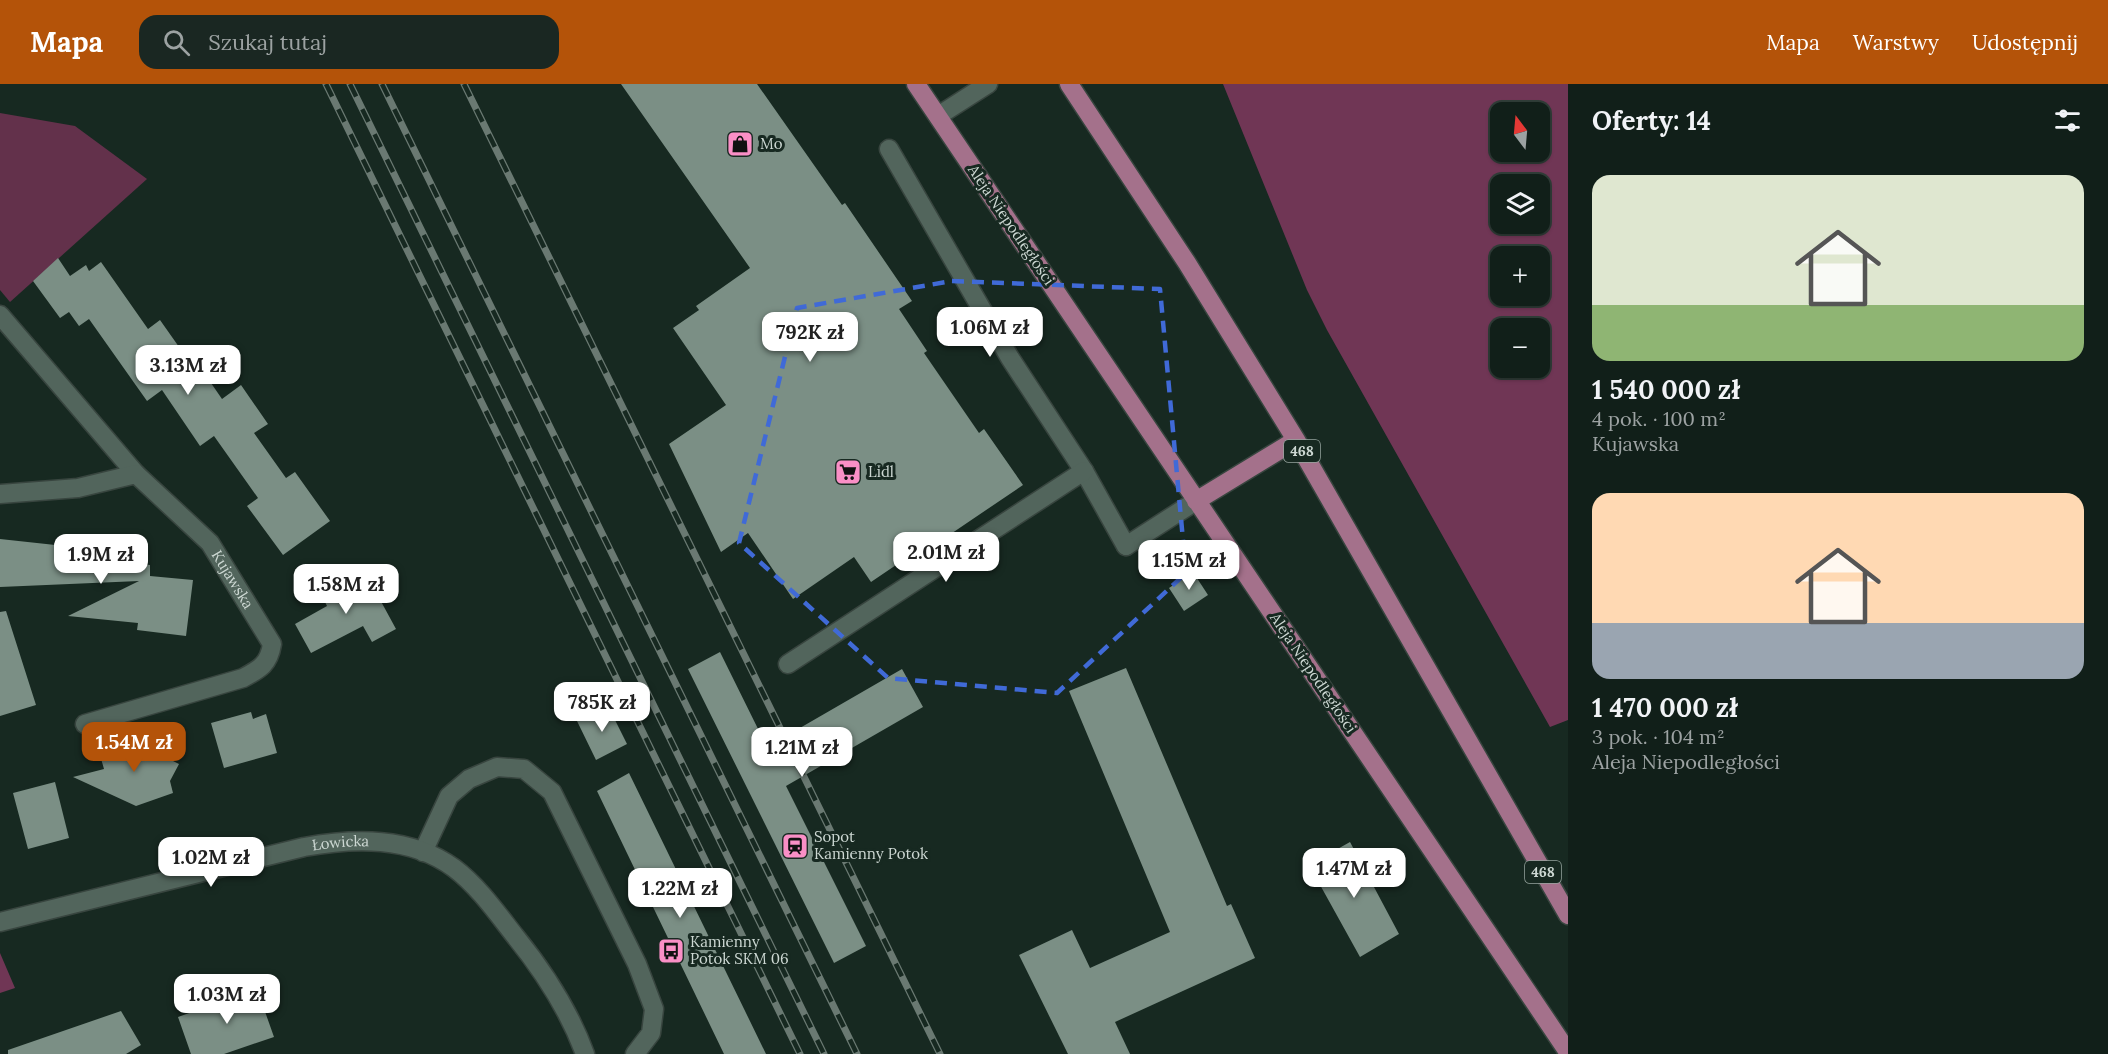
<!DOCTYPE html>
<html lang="pl">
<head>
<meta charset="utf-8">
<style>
	body { margin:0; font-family:Lora,serif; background:#1a2722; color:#f1f3f6; height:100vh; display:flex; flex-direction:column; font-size:22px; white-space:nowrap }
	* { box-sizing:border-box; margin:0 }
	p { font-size:20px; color:#9ca2a2 }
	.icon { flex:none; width:33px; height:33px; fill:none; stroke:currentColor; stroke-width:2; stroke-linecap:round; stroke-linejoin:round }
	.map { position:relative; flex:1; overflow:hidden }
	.side { display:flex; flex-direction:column; background:#111f19; width:540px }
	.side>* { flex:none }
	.needle { width:39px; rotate:344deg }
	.buttons { position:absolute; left:1490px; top:18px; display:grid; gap:12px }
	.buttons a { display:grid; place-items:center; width:60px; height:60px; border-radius:12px; background:#111f19; box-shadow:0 2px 4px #0004,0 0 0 2px #303d38; font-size:30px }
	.price { position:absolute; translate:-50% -51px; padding:0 14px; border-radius:12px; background:#fff; color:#222; font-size:20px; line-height:39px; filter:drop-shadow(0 2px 3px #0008) }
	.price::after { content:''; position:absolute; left:50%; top:36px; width:18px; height:14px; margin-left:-9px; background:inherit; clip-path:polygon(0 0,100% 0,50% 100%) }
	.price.selected { background:#b45309; color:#fff }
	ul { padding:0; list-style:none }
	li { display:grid; align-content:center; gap:12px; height:318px; padding:0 24px }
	li span { display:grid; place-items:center; height:186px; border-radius:18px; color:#555 }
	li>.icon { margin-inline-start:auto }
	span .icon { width:108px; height:108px; fill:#fffc; stroke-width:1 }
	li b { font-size:26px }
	h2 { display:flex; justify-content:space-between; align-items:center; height:72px; padding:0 24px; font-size:26px }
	header { display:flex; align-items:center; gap:36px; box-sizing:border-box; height:84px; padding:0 30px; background:#b45309; color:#fff }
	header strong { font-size:28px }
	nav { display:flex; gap:33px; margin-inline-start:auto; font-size:21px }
	.search { width:420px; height:54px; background:#1a2722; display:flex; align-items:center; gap:15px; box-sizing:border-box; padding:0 21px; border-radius:18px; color:#9ca2a2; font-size:22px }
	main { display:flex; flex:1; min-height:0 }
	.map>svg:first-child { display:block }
	.green { fill:#63314b }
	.forest { fill:#703655; fill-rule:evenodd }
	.building { fill:#7b8f85 }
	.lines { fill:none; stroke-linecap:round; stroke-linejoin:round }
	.lane-casing { stroke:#38453f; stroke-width:21 }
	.street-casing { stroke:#38453f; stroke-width:21 }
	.primary-casing { stroke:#38453f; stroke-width:21 }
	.lane { stroke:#52655c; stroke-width:18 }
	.street { stroke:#52655c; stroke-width:18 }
	.primary { stroke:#a4718b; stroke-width:18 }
	.rail-casing { stroke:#6a7972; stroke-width:7 }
	.rail { stroke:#172921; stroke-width:4.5; stroke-dasharray:14; stroke-linecap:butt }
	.marked { fill:none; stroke:#406ad7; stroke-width:4.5; stroke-dasharray:12 8; stroke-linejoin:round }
	.labels { text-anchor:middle; stroke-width:6; stroke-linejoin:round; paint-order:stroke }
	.shield { fill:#172921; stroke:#96a49e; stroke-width:1.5 }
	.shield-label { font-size:14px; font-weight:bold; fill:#cdd8d3 }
	.poi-label { font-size:15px; fill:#cdd8d3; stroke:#172921; text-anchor:start }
	.street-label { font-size:15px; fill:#cdd8d3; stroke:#172921 }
</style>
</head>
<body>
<header>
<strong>Mapa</strong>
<div class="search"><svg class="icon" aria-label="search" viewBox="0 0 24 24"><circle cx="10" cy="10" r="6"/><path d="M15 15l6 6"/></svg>Szukaj tutaj</div>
<nav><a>Mapa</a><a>Warstwy</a><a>Udostępnij</a></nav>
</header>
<main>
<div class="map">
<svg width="1568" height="970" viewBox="0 0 1568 970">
	<rect width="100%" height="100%" fill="#172921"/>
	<path class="green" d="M 0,29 L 75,42 L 147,95 L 10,218 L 0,206 Z"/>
	<path class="forest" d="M 1223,0 L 1568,0 L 1568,636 L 1550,643 L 1327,246 L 1307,206 ZM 1500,28 L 1539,28 L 1539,68 L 1500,68 ZM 1500,100 L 1539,100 L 1539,140 L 1500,140 ZM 1500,172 L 1539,172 L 1539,212 L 1500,212 ZM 1500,244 L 1539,244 L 1539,284 L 1500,284 Z
		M 0,869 L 15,904 L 0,909 Z"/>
	<path class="building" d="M 621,0 L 757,0 L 842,121 L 845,119 L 912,217 L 899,225 L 927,267 L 924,269 L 979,349 L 984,345 L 1023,401 L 933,462 L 930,458 L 871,498 L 854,473 L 793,515 L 748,449 L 721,468 L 669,360 L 726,321 L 673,244 L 699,226 L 696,222 L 750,184 Z
		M 58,174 L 70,192 L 86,181 L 89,187 L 101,178 L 148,245 L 160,236 L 184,270 L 189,267 L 222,315 L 241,301 L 268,340 L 254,349 L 286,394 L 295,388 L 330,437 L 283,471 L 247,422 L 258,414 L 214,352 L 200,362 L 162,306 L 147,317 L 89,235 L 79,242 L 69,228 L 60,234 L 33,197 Z
		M 0,455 L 83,464 L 81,472 L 150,481 L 150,492 L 193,496 L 186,552 L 137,546 L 138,539 L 68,532 L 139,497 L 0,503 Z
		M 1193,488 L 1208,511 L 1184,527 L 1169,504 Z
		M 351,489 L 359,505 L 371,499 L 396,545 L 372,558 L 363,542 L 311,569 L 295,540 L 327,522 L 319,506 Z
		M 6,527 L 36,621 L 0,632 L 0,528 Z
		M 720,568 L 767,663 L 902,585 L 923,623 L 786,702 L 866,862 L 834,879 L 688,585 Z
		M 1126,584 L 1227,822 L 1231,820 L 1255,874 L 1115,938 L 1130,970 L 1068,970 L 1019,871 L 1072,846 L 1090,884 L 1170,848 L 1069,607 Z
		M 608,622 L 627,660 L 596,676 L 577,637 Z
		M 251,628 L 253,635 L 266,630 L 277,669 L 224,684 L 211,639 Z
		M 152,641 L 161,671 L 179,680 L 170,697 L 173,709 L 136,722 L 73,693 L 104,685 L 96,657 L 132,677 Z
		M 629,689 L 766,970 L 724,970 L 597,707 Z
		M 55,698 L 69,754 L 28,765 L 13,709 Z
		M 1350,758 L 1399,850 L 1360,873 L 1309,781 Z
		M 257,905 L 274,953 L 224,970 L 191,970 L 178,933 Z
		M 121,927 L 141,961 L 126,970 L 8,970 L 8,966 Z"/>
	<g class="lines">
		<defs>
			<path id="lane" d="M 0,231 L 136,390
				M 1126,462 L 1196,417
				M 423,768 L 449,712 L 469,695 L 497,683 L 524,685 L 552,708 L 637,880 L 654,925 L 651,949 L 635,970"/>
			<g id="street">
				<path d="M 938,32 L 988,0"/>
				<path d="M 889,65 L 1010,274 L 1084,387 L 1126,462"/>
				<path id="s1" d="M 0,410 L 78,404 L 136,390 L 210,459 L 272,560 C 269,580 260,585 243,594 L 85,640"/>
				<path d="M 788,580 L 1084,387"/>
				<path id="s2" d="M 0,838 L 304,763 C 354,754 410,752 454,784 C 478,802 497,829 515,852 C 545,889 569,926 585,970"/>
			</g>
			<path id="primary" d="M 916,0 L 1568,968
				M 1069,0 L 1187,179 L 1296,356 L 1568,831
				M 1196,417 L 1296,356"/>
		</defs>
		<use href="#lane" class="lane-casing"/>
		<use href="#street" class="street-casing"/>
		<use href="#primary" class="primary-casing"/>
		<use href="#lane" class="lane"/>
		<use href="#street" class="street"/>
		<use href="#primary" class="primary"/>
		<defs>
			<path id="rail" d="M 326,0 L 800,970
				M 350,0 L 824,970
				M 382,0 L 857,970
				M 464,0 L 940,970"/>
		</defs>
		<use href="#rail" class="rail-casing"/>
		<use href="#rail" class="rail"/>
	</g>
	<path class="marked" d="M 952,197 L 1160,205 L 1186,489 L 1057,609 L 888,594 L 739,459 L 797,224 Z"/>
	<defs>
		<symbol id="shop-square" viewBox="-11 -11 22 22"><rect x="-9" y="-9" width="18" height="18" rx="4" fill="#fa8fc6" stroke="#172921"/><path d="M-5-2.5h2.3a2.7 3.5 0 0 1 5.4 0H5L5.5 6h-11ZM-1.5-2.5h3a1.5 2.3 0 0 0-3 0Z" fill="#111"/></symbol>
		<symbol id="supermarket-square" viewBox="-11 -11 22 22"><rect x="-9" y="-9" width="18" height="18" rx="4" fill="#fa8fc6" stroke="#172921"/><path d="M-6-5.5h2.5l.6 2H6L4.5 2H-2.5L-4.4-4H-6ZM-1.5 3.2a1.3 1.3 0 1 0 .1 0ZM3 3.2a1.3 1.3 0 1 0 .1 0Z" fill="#111"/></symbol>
		<symbol id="station-square" viewBox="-11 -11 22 22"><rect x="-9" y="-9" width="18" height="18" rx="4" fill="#fa8fc6" stroke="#172921"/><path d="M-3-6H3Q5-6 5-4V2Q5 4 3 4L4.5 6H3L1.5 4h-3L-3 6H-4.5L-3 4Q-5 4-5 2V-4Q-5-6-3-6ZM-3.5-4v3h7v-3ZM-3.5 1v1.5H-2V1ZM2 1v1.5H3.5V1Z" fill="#111"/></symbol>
		<symbol id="bus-square" viewBox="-11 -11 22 22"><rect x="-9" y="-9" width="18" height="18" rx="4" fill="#fa8fc6" stroke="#172921"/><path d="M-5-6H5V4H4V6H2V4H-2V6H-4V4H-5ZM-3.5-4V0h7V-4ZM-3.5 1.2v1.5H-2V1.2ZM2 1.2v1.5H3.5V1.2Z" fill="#111"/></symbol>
	</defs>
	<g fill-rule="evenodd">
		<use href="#shop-square" x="725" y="45" width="30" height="30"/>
		<use href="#supermarket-square" x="833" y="373" width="30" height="30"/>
		<use href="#station-square" x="780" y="747" width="30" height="30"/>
		<use href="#bus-square" x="656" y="852" width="30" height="30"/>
	</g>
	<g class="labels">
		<g class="shield">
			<rect x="1284" y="356" width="36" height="22" rx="4.5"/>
			<rect x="1525" y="777" width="36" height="22" rx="4.5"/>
		</g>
		<g class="shield-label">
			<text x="1302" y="372">468</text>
			<text x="1543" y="793">468</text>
		</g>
		<g class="poi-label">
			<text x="760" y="65">Mo</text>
			<text x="868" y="393">Lidl</text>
			<text x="814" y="758">Sopot<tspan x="814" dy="17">Kamienny Potok</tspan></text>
			<text x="690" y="863">Kamienny<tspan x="690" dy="17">Potok SKM 06</tspan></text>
		</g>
		<g class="street-label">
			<text transform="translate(1011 141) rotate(56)" y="5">Aleja Niepodległości</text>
			<text dy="5" stroke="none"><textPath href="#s1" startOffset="282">Kujawska</textPath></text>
			<text transform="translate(1313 589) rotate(56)" y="5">Aleja Niepodległości</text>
			<text dy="5" stroke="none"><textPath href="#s2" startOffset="350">Łowicka</textPath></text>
		</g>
	</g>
</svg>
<div class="buttons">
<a><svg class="needle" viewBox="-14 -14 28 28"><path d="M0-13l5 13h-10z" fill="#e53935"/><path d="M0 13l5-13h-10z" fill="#9ca2a2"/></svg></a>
<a><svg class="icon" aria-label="layers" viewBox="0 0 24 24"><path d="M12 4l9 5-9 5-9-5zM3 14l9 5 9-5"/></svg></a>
<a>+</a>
<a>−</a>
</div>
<b class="price" style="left:990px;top:274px">1.06M zł</b>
<b class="price" style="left:810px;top:279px">792K zł</b>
<b class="price" style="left:188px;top:312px">3.13M zł</b>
<b class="price" style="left:946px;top:499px">2.01M zł</b>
<b class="price" style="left:101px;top:501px">1.9M zł</b>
<b class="price" style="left:1189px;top:507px">1.15M zł</b>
<b class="price" style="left:346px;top:531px">1.58M zł</b>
<b class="price" style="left:602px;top:649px">785K zł</b>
<b class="price selected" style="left:134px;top:689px">1.54M zł</b>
<b class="price" style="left:802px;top:694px">1.21M zł</b>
<b class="price" style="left:211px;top:804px">1.02M zł</b>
<b class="price" style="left:1354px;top:815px">1.47M zł</b>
<b class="price" style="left:680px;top:835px">1.22M zł</b>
<b class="price" style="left:227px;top:941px">1.03M zł</b>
</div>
<section class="side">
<h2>Oferty: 14<svg class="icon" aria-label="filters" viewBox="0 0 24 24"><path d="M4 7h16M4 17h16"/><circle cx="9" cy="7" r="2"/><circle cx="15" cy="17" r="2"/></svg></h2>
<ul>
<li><span style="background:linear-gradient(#dfe7d0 70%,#8fb573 0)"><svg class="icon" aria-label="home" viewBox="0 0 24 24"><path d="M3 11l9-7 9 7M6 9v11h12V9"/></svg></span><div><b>1 540 000 zł</b><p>4 pok. · 100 m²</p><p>Kujawska</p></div></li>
<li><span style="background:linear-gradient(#ffd9b3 70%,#9aa5b1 0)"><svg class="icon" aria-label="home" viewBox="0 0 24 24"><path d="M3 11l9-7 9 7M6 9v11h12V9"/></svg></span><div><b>1 470 000 zł</b><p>3 pok. · 104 m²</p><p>Aleja Niepodległości</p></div></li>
</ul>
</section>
</main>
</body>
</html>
